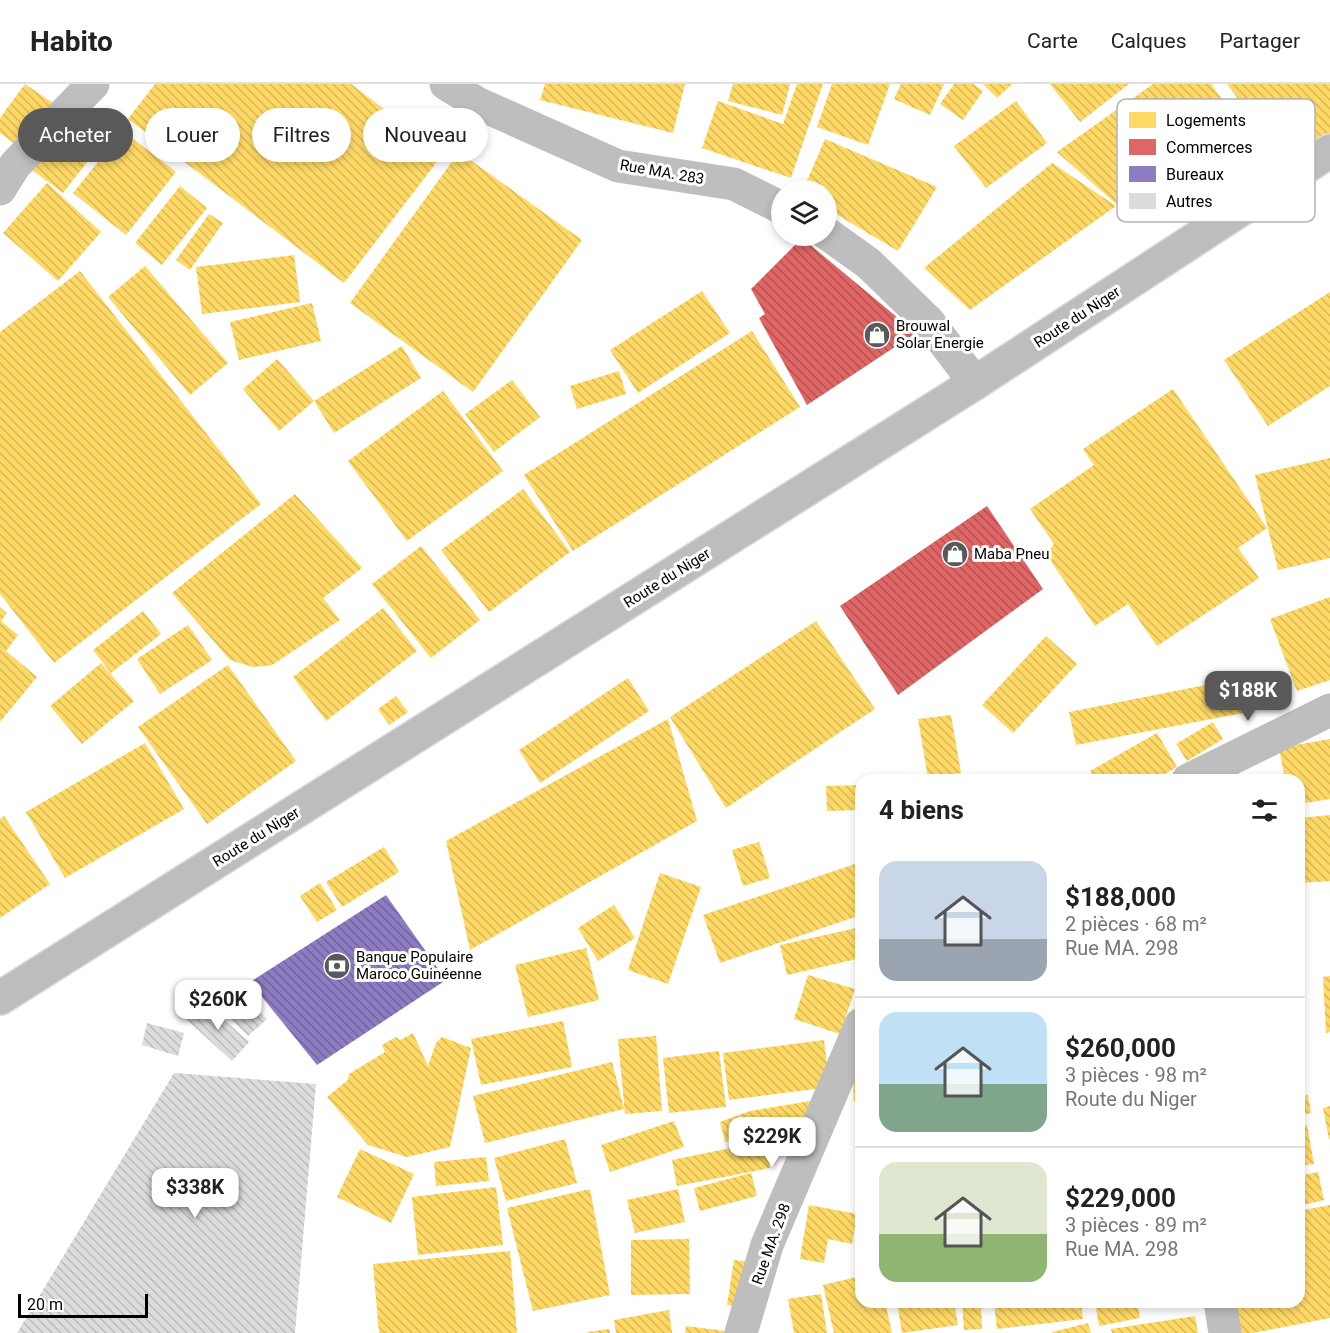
<!DOCTYPE html>
<html lang="fr">
<head>
<meta charset="utf-8">
<style>
	body { margin:0; font-family:Roboto,sans-serif; background:#f6f6f6; color:#222; height:100vh; display:flex; flex-direction:column; font-size:22px; white-space:nowrap }
	* { box-sizing:border-box; margin:0 }
	p { font-size:20px; color:#767676 }
	.icon { flex:none; width:33px; height:33px; fill:none; stroke:currentColor; stroke-width:2; stroke-linecap:round; stroke-linejoin:round }
	.map { position:relative; flex:1; overflow:hidden }
	.panel { position:absolute; left:855px; top:690px; width:450px; height:534px; display:flex; flex-direction:column; background:#fff; border-radius:18px; box-shadow:0 3px 9px #0003 }
	.panel>* { flex:none }
	.guide { position:absolute; left:18px; top:24px; width:570px; height:54px; display:flex; gap:12px }
	.buttons { position:absolute; left:771px; top:96px; display:grid; gap:12px }
	.buttons a { display:grid; place-items:center; width:66px; height:66px; border-radius:50%; background:#fff; box-shadow:0 3px 9px #0003; font-size:30px }
	.scale { position:absolute; left:18px; bottom:15px; width:130px; box-sizing:border-box; padding-left:6px; border:3px solid #000; border-top:0; font-size:16px; line-height:21px; white-space:nowrap; color:#000; -webkit-text-stroke:4px #fff; paint-order:stroke }
	.price { position:absolute; translate:-50% -51px; padding:0 14px; border-radius:12px; background:#fff; color:#222; font-size:20px; line-height:39px; filter:drop-shadow(0 2px 3px #0008) }
	.price::after { content:''; position:absolute; left:50%; top:36px; width:18px; height:14px; margin-left:-9px; background:inherit; clip-path:polygon(0 0,100% 0,50% 100%) }
	.price.on { background:#595959; color:#fff }
	ul { padding:0; list-style:none }
	li { display:flex; align-items:center; gap:18px; height:150px; padding:0 24px }
	li+li { border-top:2px solid #e0e0e0 }
	li span { display:grid; place-items:center; flex:none; width:168px; height:120px; border-radius:18px; color:#555 }
	li>.icon { margin-inline-start:auto }
	span .icon { width:72px; height:72px; fill:#fffc; stroke-width:1 }
	li b { font-size:26px }
	h2 { display:flex; justify-content:space-between; align-items:center; height:72px; padding:0 24px; font-size:26px }
	.tag { padding:0 21px; border-radius:27px; background:#fff; box-shadow:0 3px 9px #0003; font-size:21px; line-height:54px }
	.tag.on { background:#595959; color:#fff }
	header { display:flex; align-items:center; gap:36px; box-sizing:border-box; height:84px; padding:0 30px; background:#fff; border-bottom:2px solid #e0e0e0 }
	header strong { font-size:28px }
	nav { display:flex; gap:33px; margin-inline-start:auto; font-size:21px }
	.map>svg:first-child { display:block }
	.homes { fill:url(#homes-back-hatch) }
	.shops { fill:url(#shops-back-hatch) }
	.offices { fill:url(#offices-back-hatch) }
	.building { fill:url(#building-back-hatch) }
	.lines { fill:none; stroke-linecap:round; stroke-linejoin:round }
	.major-casing { stroke:#dbdbdb; stroke-width:36 }
	.minor { stroke:#bebebe; stroke-width:33 }
	.major { stroke:#bdbdbd; stroke-width:33 }
	.labels { text-anchor:middle; stroke-width:6; stroke-linejoin:round; paint-order:stroke }
	.street-label { font-size:15px; fill:#000; stroke:#fff }
	.poi-label { font-size:15px; fill:#000; stroke:#fff; text-anchor:start }
	.key { fill:#fff; stroke:#b2b2b2; stroke-width:1.5 }
	.key-label { font-size:16px; fill:#000 }
</style>
</head>
<body>
<header>
<strong>Habito</strong>
<nav><a>Carte</a><a>Calques</a><a>Partager</a></nav>
</header>
<div class="map">
<svg width="1330" height="1249" viewBox="0 0 1330 1249">
	<defs>
		<pattern id="homes-back-hatch" width="6" height="6" patternUnits="userSpaceOnUse" patternTransform="scale(1.5)"><rect width="6" height="6" fill="#ffd966"/><path d="M-1 5l2 2M0 0l6 6M5-1l2 2" fill="none" stroke="#d9b857"/></pattern>
		<pattern id="shops-back-hatch" width="6" height="6" patternUnits="userSpaceOnUse" patternTransform="scale(1.5)"><rect width="6" height="6" fill="#e06666"/><path d="M-1 5l2 2M0 0l6 6M5-1l2 2" fill="none" stroke="#b35252"/></pattern>
		<pattern id="offices-back-hatch" width="6" height="6" patternUnits="userSpaceOnUse" patternTransform="scale(1.5)"><rect width="6" height="6" fill="#8e7cc3"/><path d="M-1 5l2 2M0 0l6 6M5-1l2 2" fill="none" stroke="#72639c"/></pattern>
		<pattern id="building-back-hatch" width="6" height="6" patternUnits="userSpaceOnUse" patternTransform="scale(1.5)"><rect width="6" height="6" fill="#dcdcdc"/><path d="M-1 5l2 2M0 0l6 6M5-1l2 2" fill="none" stroke="#bbb"/></pattern>
	</defs>
	<rect width="100%" height="100%" fill="#fff"/>
	<path class="homes" d="M 25,0 L 56,21 L 23,66 L 0,49 L 0,34 Z
		M 155,0 L 351,0 L 443,70 L 344,199 L 128,35 Z
		M 545,0 L 685,0 L 673,49 L 540,16 Z
		M 733,0 L 790,0 L 782,31 L 728,17 Z
		M 797,0 L 823,0 L 791,94 L 702,64 L 718,17 L 783,40 Z
		M 832,0 L 890,0 L 868,61 L 817,43 Z
		M 901,0 L 944,0 L 930,31 L 894,15 Z
		M 954,0 L 973,0 L 983,7 L 963,36 L 940,20 Z
		M 983,0 L 1012,0 L 997,14 Z
		M 1050,0 L 1129,0 L 1080,38 Z
		M 1153,0 L 1211,0 L 1242,43 L 1123,126 L 1057,68 Z
		M 1227,0 L 1330,0 L 1330,53 L 1318,62 L 1312,52 L 1282,74 Z
		M 1016,17 L 1047,59 L 986,104 L 954,62 Z
		M 64,29 L 102,59 L 63,109 L 24,80 Z
		M 123,47 L 176,88 L 126,151 L 73,109 Z
		M 825,55 L 937,103 L 898,167 L 826,124 L 826,106 L 803,106 Z
		M 459,68 L 582,156 L 473,308 L 350,219 Z
		M 1052,79 L 1116,122 L 970,226 L 924,184 Z
		M 47,99 L 101,148 L 58,197 L 3,149 Z
		M 180,102 L 207,124 L 162,181 L 135,159 Z
		M 209,130 L 223,139 L 190,186 L 176,176 Z
		M 294,171 L 300,218 L 202,230 L 196,183 Z
		M 145,182 L 228,279 L 190,311 L 108,213 Z
		M 80,187 L 261,420 L 54,579 L 0,510 L 0,248 Z
		M 702,207 L 730,249 L 638,309 L 610,266 Z
		M 1330,208 L 1330,302 L 1268,342 L 1224,276 Z
		M 312,219 L 321,257 L 239,276 L 230,238 Z
		M 752,247 L 800,323 L 573,467 L 524,391 Z
		M 402,262 L 421,294 L 334,349 L 314,317 L 279,347 L 243,305 L 277,275 L 314,317 Z
		M 619,287 L 626,310 L 577,325 L 570,302 Z
		M 512,296 L 540,333 L 494,368 L 465,330 Z
		M 1173,305 L 1267,444 L 1238,464 L 1259,494 L 1157,562 L 1128,520 L 1095,542 L 1046,470 L 1054,460 L 1030,425 L 1094,381 L 1083,365 Z
		M 443,307 L 503,387 L 407,457 L 348,377 Z
		M 1330,374 L 1330,474 L 1278,486 L 1255,391 Z
		M 523,405 L 570,468 L 489,528 L 441,466 Z
		M 295,410 L 362,484 L 323,514 L 340,536 L 272,581 L 253,583 L 230,576 L 172,509 Z
		M 421,462 L 480,536 L 431,574 L 372,500 Z
		M 1330,513 L 1330,596 L 1297,607 L 1270,535 Z
		M 0,523 L 7,529 L 1,537 L 18,551 L 6,567 L 37,593 L 0,638 Z
		M 383,524 L 417,567 L 326,637 L 293,593 Z
		M 143,527 L 161,550 L 111,589 L 93,566 Z
		M 816,537 L 875,625 L 726,724 L 670,633 Z
		M 188,541 L 212,576 L 160,610 L 137,575 Z
		M 1046,552 L 1077,580 L 1013,649 L 982,621 Z
		M 101,579 L 134,617 L 82,660 L 50,622 Z
		M 228,581 L 296,677 L 207,740 L 138,643 Z
		M 628,594 L 649,627 L 540,699 L 519,666 Z
		M 1241,594 L 1248,628 L 1076,661 L 1069,628 Z
		M 396,612 L 408,628 L 389,641 L 378,625 Z
		M 951,631 L 961,689 L 928,694 L 918,635 Z
		M 668,635 L 697,737 L 470,866 L 446,757 Z
		M 1213,638 L 1223,655 L 1187,677 L 1176,660 Z
		M 1157,649 L 1177,683 L 1154,696 L 1095,696 L 1090,687 Z
		M 1330,655 L 1330,715 L 1299,720 L 1299,696 L 1285,696 L 1279,664 Z
		M 145,659 L 184,725 L 65,794 L 26,728 Z
		M 861,701 L 861,726 L 827,727 L 826,702 Z
		M 1330,731 L 1330,797 L 1299,799 L 1299,734 Z
		M 4,732 L 50,800 L 0,834 L 0,735 Z
		M 759,758 L 770,794 L 743,802 L 732,766 Z
		M 384,763 L 399,788 L 342,823 L 326,798 Z
		M 855,780 L 861,798 L 861,831 L 720,879 L 703,831 Z
		M 660,789 L 701,803 L 668,900 L 628,886 Z
		M 320,799 L 337,826 L 317,838 L 300,812 Z
		M 614,821 L 635,854 L 598,877 L 578,844 Z
		M 861,843 L 861,874 L 787,891 L 780,861 Z
		M 586,864 L 599,916 L 528,933 L 515,881 Z
		M 808,891 L 855,905 L 840,950 L 794,935 Z
		M 1330,892 L 1330,948 L 1326,949 L 1323,893 Z
		M 563,937 L 572,983 L 481,1001 L 471,955 Z
		M 413,949 L 428,982 L 436,959 L 442,953 L 471,964 L 450,1063 L 407,1073 L 368,1061 L 327,1013 L 348,996 L 349,990 L 385,968 L 382,961 L 396,953 L 400,956 Z
		M 656,952 L 662,1027 L 625,1030 L 618,955 Z
		M 824,956 L 830,1003 L 729,1016 L 723,969 Z
		M 1299,956 L 1305,981 L 1299,982 Z
		M 851,966 L 861,966 L 861,1017 L 854,1017 Z
		M 719,967 L 726,1023 L 669,1029 L 663,974 Z
		M 612,978 L 624,1025 L 485,1059 L 473,1012 Z
		M 1308,1011 L 1311,1029 L 1299,1031 L 1299,1012 Z
		M 816,1016 L 793,1072 L 770,1072 L 766,1052 L 725,1058 L 720,1038 L 750,1027 Z
		M 1330,1022 L 1330,1055 L 1329,1055 L 1323,1024 Z
		M 674,1037 L 684,1063 L 610,1088 L 601,1061 Z
		M 1307,1041 L 1314,1080 L 1299,1082 L 1299,1043 Z
		M 565,1055 L 577,1099 L 506,1117 L 494,1074 Z
		M 765,1057 L 770,1084 L 677,1102 L 672,1076 Z
		M 360,1065 L 414,1090 L 391,1139 L 337,1113 Z
		M 486,1073 L 489,1097 L 436,1102 L 434,1078 Z
		M 1318,1088 L 1324,1116 L 1299,1122 L 1299,1092 Z
		M 751,1089 L 757,1112 L 700,1127 L 694,1104 Z
		M 496,1103 L 503,1161 L 418,1171 L 412,1113 Z
		M 590,1105 L 610,1211 L 533,1227 L 507,1124 Z
		M 678,1105 L 685,1138 L 635,1149 L 627,1116 Z
		M 809,1121 L 857,1130 L 852,1160 L 828,1155 L 824,1179 L 800,1175 Z
		M 1330,1121 L 1330,1234 L 1253,1249 L 1232,1249 L 1226,1218 L 1299,1218 L 1299,1127 Z
		M 689,1155 L 690,1210 L 631,1211 L 631,1156 Z
		M 510,1167 L 517,1249 L 379,1249 L 373,1180 Z
		M 734,1176 L 750,1178 L 742,1224 L 727,1221 Z
		M 861,1192 L 861,1218 L 885,1218 L 892,1249 L 834,1249 L 823,1201 Z
		M 821,1210 L 827,1249 L 794,1249 L 788,1215 Z
		M 897,1218 L 954,1218 L 958,1241 L 902,1249 Z
		M 962,1218 L 981,1218 L 982,1245 L 964,1246 Z
		M 994,1218 L 1081,1218 L 1083,1235 L 997,1245 Z
		M 1095,1218 L 1137,1218 L 1140,1234 L 1099,1242 Z
		M 669,1226 L 672,1249 L 616,1249 L 614,1236 Z
		M 1195,1232 L 1198,1249 L 1112,1249 L 1111,1245 Z
		M 1088,1239 L 1091,1249 L 1052,1249 L 1052,1248 Z
		M 686,1242 L 725,1247 L 725,1249 L 685,1249 Z
		M 610,1245 L 610,1249 L 588,1249 L 587,1248 Z"/>
	<path class="shops" d="M 802,154 L 916,249 L 807,321 L 759,234 L 765,230 L 751,205 Z
		M 987,422 L 1043,505 L 898,611 L 840,522 Z"/>
	<path class="offices" d="M 386,811 L 446,896 L 317,981 L 250,898 Z"/>
	<path class="building" d="M 240,908 L 267,935 L 248,952 L 221,925 Z
		M 203,917 L 249,958 L 232,977 L 186,935 Z
		M 147,939 L 184,949 L 178,972 L 142,961 Z
		M 174,989 L 316,1000 L 295,1249 L 17,1249 Z"/>
	<g class="lines">
		<defs>
			<path id="major" d="M 0,914 L 975,299 L 1330,67"/>
		</defs>
		<use href="#major" class="major-casing"/>
		<path class="minor" d="M 446,0 L 477,19 L 618,82 L 734,100 L 782,124
			M 0,105 L 15,81 L 93,0
			M 826,149 L 868,179 L 928,237 L 975,299
			M 1188,696 L 1330,626
			M 1220,1218 L 1225,1249
			M 741,1249 L 767,1161 L 861,940"/>
		<use href="#major" class="major"/>
	</g>
	<defs>
		<symbol id="shop-disc" viewBox="-11 -11 22 22"><circle r="9.5" fill="#595959" stroke="#fff"/><path d="M-5-2.5h2.3a2.7 3.5 0 0 1 5.4 0H5L5.5 6h-11ZM-1.5-2.5h3a1.5 2.3 0 0 0-3 0Z" fill="#fff"/></symbol>
		<symbol id="bank-disc" viewBox="-11 -11 22 22"><circle r="9.5" fill="#595959" stroke="#fff"/><path d="M-6-4H6V4H-6ZM0-2.3a2.3 2.3 0 1 0 0 4.6a2.3 2.3 0 1 0 0-4.6Z" fill="#fff"/></symbol>
	</defs>
	<g fill-rule="evenodd">
		<use href="#shop-disc" x="862" y="236" width="30" height="30"/>
		<use href="#shop-disc" x="940" y="455" width="30" height="30"/>
		<use href="#bank-disc" x="322" y="867" width="30" height="30"/>
	</g>
	<g class="labels">
		<g class="street-label">
			<text transform="translate(662 88) rotate(10)" y="5">Rue MA. 283</text>
			<text transform="translate(1077 233) rotate(-33)" y="5">Route du Niger</text>
			<text transform="translate(667 494) rotate(-32)" y="5">Route du Niger</text>
			<text transform="translate(256 753) rotate(-32)" y="5">Route du Niger</text>
			<text transform="translate(771 1160) rotate(-70)" y="5">Rue MA. 298</text>
		</g>
		<g class="poi-label">
			<text x="896" y="247">Brouwal<tspan x="896" dy="17">Solar Energie</tspan></text>
			<text x="974" y="475">Maba Pneu</text>
			<text x="356" y="878">Banque Populaire<tspan x="356" dy="17">Maroco Guinéenne</tspan></text>
		</g>
	</g>
	<rect x="1117" y="15" width="198" height="123" rx="9" class="key"/>
	<rect x="1129" y="28" width="27" height="16" fill="#ffd966"/>
	<rect x="1129" y="55" width="27" height="16" fill="#e06666"/>
	<rect x="1129" y="82" width="27" height="16" fill="#8e7cc3"/>
	<rect x="1129" y="109" width="27" height="16" fill="#dcdcdc"/>
	<g class="key-label">
		<text x="1166" y="42">Logements</text>
		<text x="1166" y="69">Commerces</text>
		<text x="1166" y="96">Bureaux</text>
		<text x="1166" y="123">Autres</text>
	</g>
</svg>
<div class="buttons">
<a><svg class="icon" aria-label="layers" viewBox="0 0 24 24"><path d="M12 4l9 5-9 5-9-5zM3 14l9 5 9-5"/></svg></a>
</div>
<div class="scale">20 m</div>
<b class="price on" style="left:1248px;top:638px">$188K</b>
<b class="price" style="left:218px;top:947px">$260K</b>
<b class="price" style="left:772px;top:1084px">$229K</b>
<b class="price" style="left:195px;top:1135px">$338K</b>
<div class="guide">
<a class="tag on">Acheter</a>
<a class="tag">Louer</a>
<a class="tag">Filtres</a>
<a class="tag">Nouveau</a>
</div>
<section class="panel">
<h2>4 biens<svg class="icon" aria-label="filters" viewBox="0 0 24 24"><path d="M4 7h16M4 17h16"/><circle cx="9" cy="7" r="2"/><circle cx="15" cy="17" r="2"/></svg></h2>
<ul>
<li><span style="background:linear-gradient(#c9d6e8 65%,#9aa5b1 0)"><svg class="icon" aria-label="home" viewBox="0 0 24 24"><path d="M3 11l9-7 9 7M6 9v11h12V9"/></svg></span><div><b>$188,000</b><p>2 pièces · 68 m²</p><p>Rue MA. 298</p></div></li>
<li><span style="background:linear-gradient(#bfe0f5 60%,#7fa58c 0)"><svg class="icon" aria-label="home" viewBox="0 0 24 24"><path d="M3 11l9-7 9 7M6 9v11h12V9"/></svg></span><div><b>$260,000</b><p>3 pièces · 98 m²</p><p>Route du Niger</p></div></li>
<li><span style="background:linear-gradient(#dfe7d0 60%,#8fb573 0)"><svg class="icon" aria-label="home" viewBox="0 0 24 24"><path d="M3 11l9-7 9 7M6 9v11h12V9"/></svg></span><div><b>$229,000</b><p>3 pièces · 89 m²</p><p>Rue MA. 298</p></div></li>
</ul>
</section>
</div>
</body>
</html>
